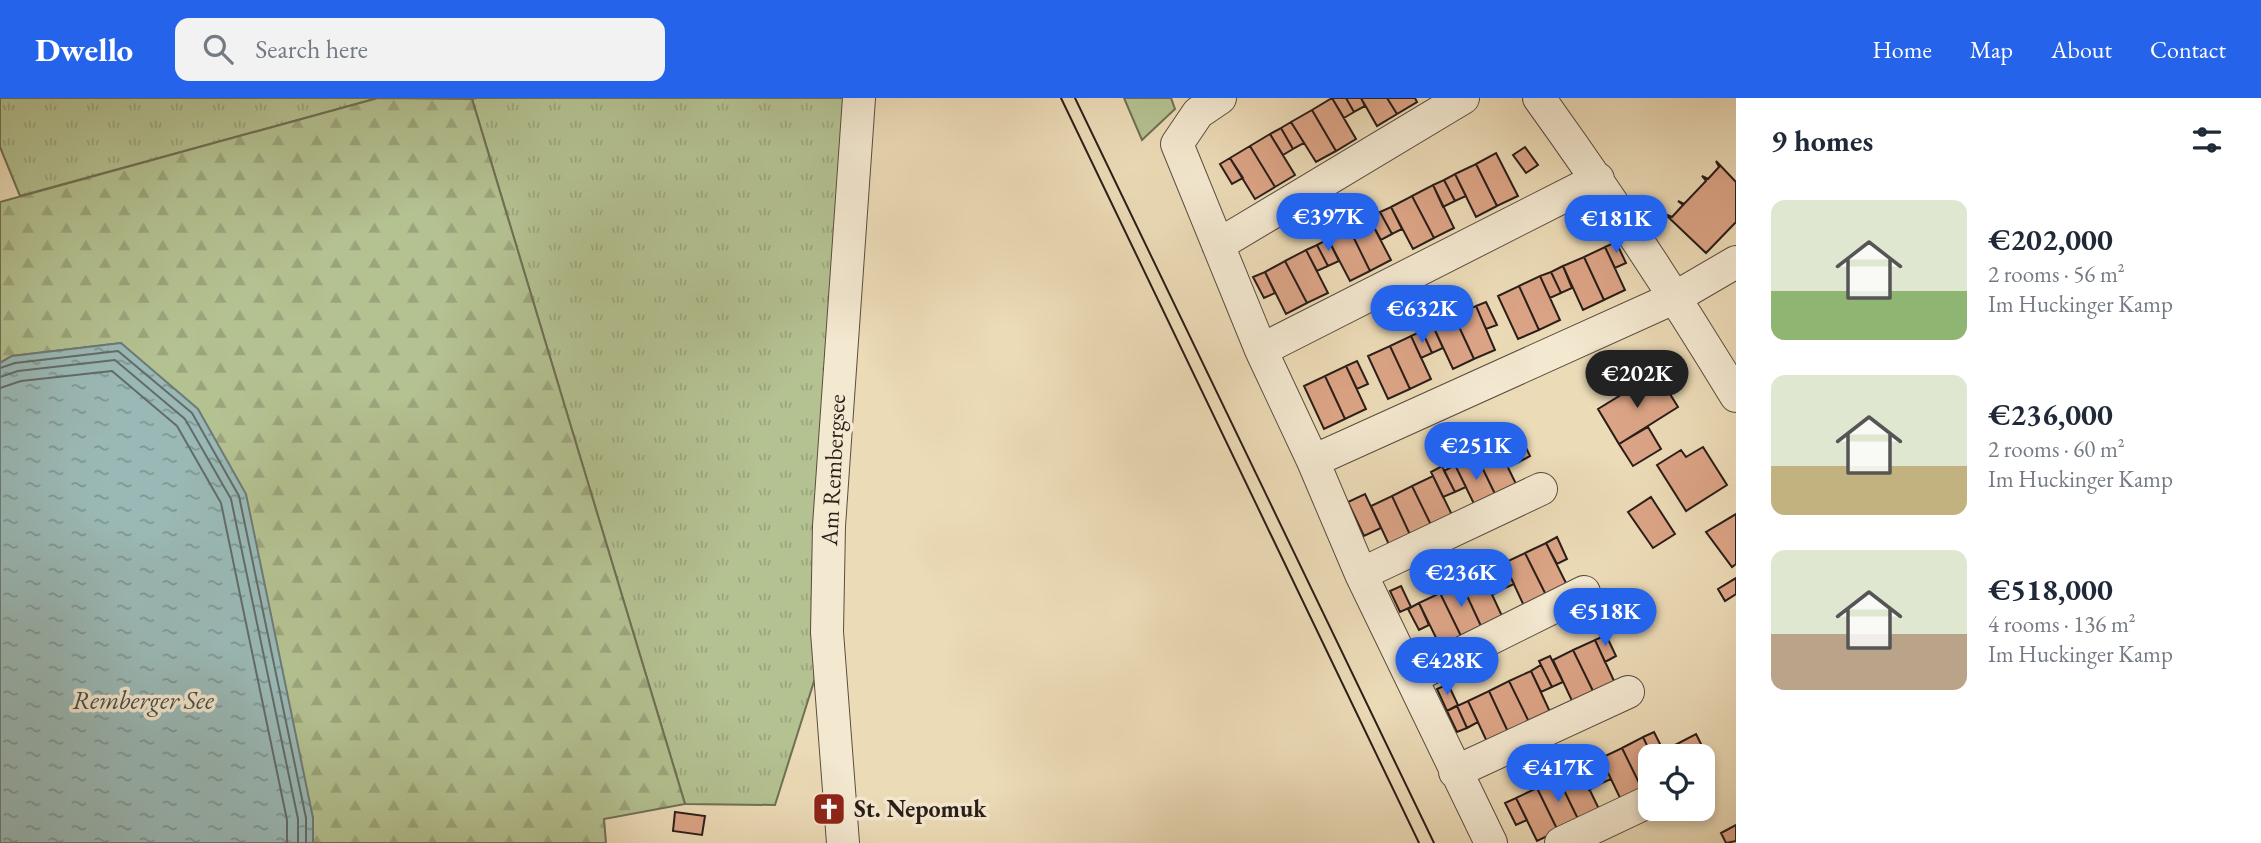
<!DOCTYPE html>
<html lang="en">
<head>
<meta charset="utf-8">
<style>
	body { margin:0; font-family:"EB Garamond",serif; background:#f2f2f3; color:#1f2937; height:100vh; display:flex; flex-direction:column; font-size:26px; white-space:nowrap }
	* { box-sizing:border-box; margin:0 }
	p { font-size:23px; color:#747a83 }
	.icon { flex:none; width:38px; height:38px; fill:none; stroke:currentColor; stroke-width:2; stroke-linecap:round; stroke-linejoin:round }
	.map { position:relative; flex:1; overflow:hidden }
	.details { display:flex; flex-direction:column; background:#fff; width:525px }
	.details>* { flex:none }
	.buttons { position:absolute; left:1638px; top:646px; display:grid; gap:14px }
	.buttons a { display:grid; place-items:center; width:77px; height:77px; border-radius:14px; background:#fff; box-shadow:0 4px 10px #0003; font-size:35px }
	.price { position:absolute; translate:-50% -60px; padding:0 16px; border-radius:24px; background:#2563eb; color:#fff; font-size:23px; line-height:46px; filter:drop-shadow(0 2px 4px #0008) }
	.price::after { content:''; position:absolute; left:50%; top:42px; width:21px; height:16px; margin-left:-10px; background:inherit; clip-path:polygon(0 0,100% 0,50% 100%) }
	.price.selected { background:#222; color:#fff }
	ul { padding:0; list-style:none }
	li { display:flex; align-items:center; gap:21px; height:175px; padding:0 35px }
	li span { display:grid; place-items:center; flex:none; width:196px; height:140px; border-radius:14px; color:#555 }
	li>.icon { margin-inline-start:auto }
	span .icon { width:84px; height:84px; fill:#fffc; stroke-width:1 }
	li b { font-size:30px }
	h2 { display:flex; justify-content:space-between; align-items:center; height:84px; padding:0 35px; font-size:30px }
	header { display:flex; align-items:center; gap:42px; box-sizing:border-box; height:98px; padding:0 35px; background:#2563eb; color:#fff }
	header strong { font-size:33px }
	nav { display:flex; gap:38px; margin-inline-start:auto; font-size:24px }
	.search { width:490px; height:63px; background:#f2f2f3; display:flex; align-items:center; gap:18px; box-sizing:border-box; padding:0 24px; border-radius:14px; color:#747a83; font-size:26px }
	main { display:flex; flex:1; min-height:0 }
	.map>svg:first-child { display:block }
	.grass { fill:url(#grass-tufts); stroke:#6f7055; stroke-width:2 }
	.forest { fill:url(#forest-firs); stroke:#6f7055; stroke-width:2 }
	.park { fill:#b4c191; stroke:#6f7055; stroke-width:2 }
	.water { fill:url(#water-ripples); stroke:#6d7b77; stroke-width:2 }
	.lines { fill:none; stroke-linecap:round; stroke-linejoin:round }
	.shore { stroke:#626c68; stroke-width:2 }
	.building { fill:#dca486; stroke:#2a1e19; stroke-width:2 }
	.street-casing { stroke:#5a4d40; stroke-width:34 }
	.street { stroke:#f3e8d0; stroke-width:32 }
	.tram { stroke:#2a1e19; stroke-width:2 }
	.labels { text-anchor:middle; stroke-width:7; stroke-linejoin:round; paint-order:stroke }
	.street-label { font-size:24px; fill:#2a1e19; stroke:#f3e8d0 }
	.poi-label { font-size:24px; font-weight:bold; fill:#2a1e19; stroke:#f3e8d0; text-anchor:start }
	.water-label { font-size:26px; font-style:italic; fill:#4c4c48; stroke:#f3e8d0 }
</style>
</head>
<body>
<header>
<strong>Dwello</strong>
<div class="search"><svg class="icon" aria-label="search" viewBox="0 0 24 24"><circle cx="10" cy="10" r="6"/><path d="M15 15l6 6"/></svg>Search here</div>
<nav><a>Home</a><a>Map</a><a>About</a><a>Contact</a></nav>
</header>
<main>
<div class="map">
<svg width="1736" height="745" viewBox="0 0 1736 745">
	<defs>
		<pattern id="grass-tufts" width="24" height="20" patternUnits="userSpaceOnUse" patternTransform="scale(1.75)"><rect width="24" height="20" fill="#b4c191"/><path d="M3 7l-1-3M5 7V3M7 7l1-3M15 17l-1-3M17 17v-4M19 17l1-3" fill="none" stroke="#9ba57c"/></pattern>
		<pattern id="forest-firs" width="22" height="20" patternUnits="userSpaceOnUse" patternTransform="scale(1.75)"><rect width="22" height="20" fill="#b4c191"/><path d="M5 1l3.5 6h-7zM16 11l3.5 6h-7z" fill="#9ba57c"/></pattern>
		<pattern id="water-ripples" width="26" height="14" patternUnits="userSpaceOnUse" patternTransform="scale(1.75)"><rect width="26" height="14" fill="#9ab9b6"/><path d="M2 4q2-2 4 0t4 0M15 11q2-2 4 0t4 0" fill="none" stroke="#7e9693"/></pattern>
	</defs>
	<rect width="100%" height="100%" fill="#ecdbb7"/>
	<filter id="stains"><feTurbulence type="fractalNoise" baseFrequency=".00286" numOctaves="4"/><feColorMatrix values="0 0 0 0 .2 0 0 0 0 .09 0 0 0 0 .02 0 0 0 .5 -.17"/></filter>
	<radialGradient id="worn" r=".72"><stop offset=".6" stop-color="#630" stop-opacity="0"/><stop offset="1" stop-color="#630" stop-opacity=".3"/></radialGradient>
	<path class="grass" d="M 0,0 L 378,0 L 20,98 L 0,49 Z
		M 477,0 L 849,0 L 822,558 L 775,707 L 685,706 L 472,1 Z"/>
	<path class="forest" d="M 378,0 L 472,1 L 685,706 L 604,721 L 606,745 L 313,745 L 313,720 L 121,245 L 12,258 L 0,265 L 0,104 Z"/>
	<path class="park" d="M 1124,0 L 1171,0 L 1175,11 L 1142,42 Z"/>
	<path class="water" d="M 121,245 L 198,311 L 246,396 L 313,720 L 313,745 L 0,745 L 0,265 L 12,258 Z"/>
	<g class="lines">
		<path class="shore" d="M 0,270 L 15,265 L 118,253 L 192,315 L 239,398 L 306,720 L 306,745
			M 0,279 L 18,273 L 115,262 L 185,321 L 231,401 L 298,721 L 298,745
			M 0,290 L 21,283 L 112,273 L 177,328 L 221,405 L 287,722 L 287,745"/>
	</g>
	<path class="building" d="M 1332,0 L 1346,0 L 1354,14 L 1344,20 Z
		M 1332,0 L 1356,41 L 1336,53 L 1312,12 Z
		M 1346,0 L 1361,0 L 1365,8 L 1354,14 Z
		M 1361,0 L 1387,0 L 1397,16 L 1377,28 Z
		M 1387,0 L 1415,0 L 1417,4 L 1397,16 Z
		M 1312,12 L 1336,53 L 1316,64 L 1291,24 Z
		M 1291,24 L 1304,45 L 1293,51 L 1281,30 Z
		M 1281,30 L 1293,51 L 1283,57 L 1270,36 Z
		M 1270,36 L 1295,77 L 1275,89 L 1250,48 Z
		M 1250,48 L 1275,89 L 1255,101 L 1230,60 Z
		M 1525,49 L 1538,67 L 1526,75 L 1513,57 Z
		M 1496,55 L 1518,98 L 1497,108 L 1476,66 Z
		M 1230,60 L 1243,80 L 1232,86 L 1220,66 Z
		M 1716,63 L 1736,84 L 1736,124 L 1706,155 L 1665,116 L 1672,119 L 1683,107 L 1678,103 L 1684,106 L 1706,83 L 1702,78 L 1708,81 L 1719,69 Z
		M 1476,66 L 1497,108 L 1476,119 L 1455,76 Z
		M 1455,76 L 1466,98 L 1455,103 L 1444,82 Z
		M 1444,82 L 1455,103 L 1443,109 L 1433,87 Z
		M 1433,87 L 1454,130 L 1434,140 L 1412,98 Z
		M 1412,98 L 1434,140 L 1413,151 L 1391,109 Z
		M 1391,109 L 1402,131 L 1392,136 L 1380,114 Z
		M 1380,114 L 1392,136 L 1381,142 L 1369,120 Z
		M 1369,120 L 1391,162 L 1370,173 L 1349,130 Z
		M 1349,130 L 1370,173 L 1350,183 L 1328,141 Z
		M 1328,141 L 1339,163 L 1328,168 L 1317,147 Z
		M 1616,144 L 1626,165 L 1615,170 L 1605,149 Z
		M 1317,147 L 1328,168 L 1317,173 L 1306,152 Z
		M 1605,149 L 1625,192 L 1604,202 L 1584,159 Z
		M 1306,152 L 1328,195 L 1307,205 L 1285,163 Z
		M 1584,159 L 1604,202 L 1583,212 L 1563,168 Z
		M 1285,163 L 1307,205 L 1286,216 L 1265,174 Z
		M 1563,168 L 1572,190 L 1561,195 L 1551,174 Z
		M 1265,174 L 1275,195 L 1264,200 L 1253,179 Z
		M 1551,174 L 1561,195 L 1550,200 L 1540,178 Z
		M 1540,178 L 1560,222 L 1539,232 L 1519,188 Z
		M 1519,188 L 1539,232 L 1518,241 L 1498,198 Z
		M 1486,204 L 1497,227 L 1486,231 L 1476,208 Z
		M 1476,208 L 1495,252 L 1474,261 L 1454,218 Z
		M 1454,218 L 1474,261 L 1453,271 L 1433,228 Z
		M 1433,228 L 1443,250 L 1432,255 L 1422,233 Z
		M 1422,233 L 1432,255 L 1421,260 L 1411,238 Z
		M 1411,238 L 1431,281 L 1410,291 L 1390,248 Z
		M 1390,248 L 1410,291 L 1388,301 L 1368,258 Z
		M 1357,263 L 1368,286 L 1357,291 L 1346,268 Z
		M 1346,268 L 1366,311 L 1345,321 L 1325,278 Z
		M 1325,278 L 1345,321 L 1324,331 L 1304,288 Z
		M 1660,280 L 1678,309 L 1619,346 L 1598,311 L 1634,289 L 1637,295 Z
		M 1648,329 L 1661,351 L 1633,368 L 1619,346 Z
		M 1520,337 L 1530,358 L 1519,364 L 1509,342 Z
		M 1509,342 L 1519,364 L 1508,369 L 1497,347 Z
		M 1497,347 L 1518,390 L 1497,400 L 1476,357 Z
		M 1703,349 L 1727,387 L 1686,413 L 1657,367 L 1681,352 L 1686,359 Z
		M 1476,357 L 1497,400 L 1476,410 L 1455,367 Z
		M 1455,367 L 1466,389 L 1455,394 L 1444,373 Z
		M 1442,368 L 1455,394 L 1443,399 L 1431,374 Z
		M 1433,378 L 1454,421 L 1433,431 L 1412,388 Z
		M 1412,388 L 1433,431 L 1412,441 L 1392,398 Z
		M 1365,396 L 1381,430 L 1364,438 L 1348,404 Z
		M 1392,398 L 1412,441 L 1391,451 L 1371,408 Z
		M 1651,399 L 1675,436 L 1653,450 L 1628,414 Z
		M 1736,416 L 1736,466 L 1732,469 L 1706,434 Z
		M 1557,439 L 1567,461 L 1557,466 L 1546,445 Z
		M 1546,445 L 1567,487 L 1546,497 L 1525,455 Z
		M 1525,455 L 1546,497 L 1524,508 L 1504,465 Z
		M 1504,465 L 1514,486 L 1503,491 L 1493,470 Z
		M 1493,470 L 1503,491 L 1492,497 L 1482,475 Z
		M 1482,475 L 1502,518 L 1481,528 L 1461,485 Z
		M 1736,480 L 1736,496 L 1725,503 L 1718,491 Z
		M 1461,485 L 1481,528 L 1461,538 L 1440,495 Z
		M 1401,488 L 1411,509 L 1400,514 L 1390,493 Z
		M 1440,495 L 1461,538 L 1440,548 L 1419,505 Z
		M 1419,505 L 1429,527 L 1419,532 L 1408,511 Z
		M 1606,537 L 1616,558 L 1605,564 L 1595,542 Z
		M 1595,542 L 1615,585 L 1594,595 L 1573,552 Z
		M 1573,552 L 1594,595 L 1573,605 L 1553,562 Z
		M 1550,558 L 1563,584 L 1552,589 L 1539,563 Z
		M 1541,567 L 1552,589 L 1541,594 L 1531,573 Z
		M 1531,573 L 1551,616 L 1530,626 L 1509,583 Z
		M 1509,583 L 1530,626 L 1509,636 L 1489,593 Z
		M 1448,586 L 1458,607 L 1447,613 L 1437,591 Z
		M 1489,593 L 1509,636 L 1488,646 L 1468,603 Z
		M 1468,603 L 1478,624 L 1467,630 L 1457,608 Z
		M 1457,608 L 1467,630 L 1457,634 L 1447,613 Z
		M 1654,634 L 1665,656 L 1660,658 L 1652,658 L 1643,639 Z
		M 1696,636 L 1713,670 L 1703,675 L 1703,658 L 1681,658 L 1675,647 Z
		M 1643,639 L 1652,658 L 1650,689 L 1643,693 L 1622,650 Z
		M 1622,650 L 1643,693 L 1621,702 L 1601,660 Z
		M 1601,660 L 1611,681 L 1600,686 L 1590,665 Z
		M 1590,665 L 1600,686 L 1589,692 L 1579,670 Z
		M 1579,670 L 1600,713 L 1579,723 L 1558,680 Z
		M 1558,680 L 1579,723 L 1558,733 L 1537,690 Z
		M 1537,690 L 1558,733 L 1537,743 L 1516,700 Z
		M 1516,700 L 1527,722 L 1516,727 L 1505,705 Z
		M 675,714 L 705,718 L 702,737 L 673,733 Z
		M 1736,727 L 1736,743 L 1726,745 L 1721,735 Z"/>
	<g class="lines">
		<defs>
			<path id="street" d="M 1220,0 L 1198,15 L 1177,46 L 1261,252 L 1313,363
				M 1539,0 C 1609,97 1674,196 1736,298
				M 1218,147 L 1463,0
				M 1261,252 L 1598,81
				M 1361,476 L 1541,391
				M 1413,579 L 1584,494
				M 1455,674 L 1628,594
				M 843,745 L 827,534 L 829,428 L 859,0
				M 1491,745 L 1361,476 L 1313,363 L 1676,199 L 1736,164
				M 1561,745 L 1650,703"/>
		</defs>
		<use href="#street" class="street-casing"/>
		<use href="#street" class="street"/>
		<path class="tram" d="M 1061,0 L 1419,745
			M 1075,0 L 1434,745"/>
	</g>
	<defs>
		<symbol id="church-square" viewBox="-11 -11 22 22"><rect x="-9" y="-9" width="18" height="18" rx="4" fill="#8f2418" stroke="#f3e8d0"/><path d="M-1.2-6h2.4v3.5h3.3v2.4h-3.3V6h-2.4V-.1h-3.3v-2.4h3.3Z" fill="#fff"/></symbol>
	</defs>
	<g fill-rule="evenodd">
		<use href="#church-square" x="810" y="692" width="38" height="38"/>
	</g>
	<g class="labels">
		<g class="street-label">
			<text transform="translate(833 372) rotate(-87)" y="8">Am Rembergsee</text>
		</g>
		<g class="poi-label">
			<text x="854" y="719">St. Nepomuk</text>
		</g>
		<g class="water-label">
			<text x="143" y="611">Remberger See</text>
		</g>
	</g>
	<rect width="100%" height="100%" filter="url(#stains)"/>
	<rect width="100%" height="100%" fill="url(#worn)"/>
</svg>
<div class="buttons">
<a><svg class="icon" aria-label="locate" viewBox="0 0 24 24"><circle cx="12" cy="12" r="6"/><path d="M12 2v4M12 18v4M2 12h4M18 12h4"/></svg></a>
</div>
<b class="price" style="left:1328px;top:155px">€397K</b>
<b class="price" style="left:1616px;top:157px">€181K</b>
<b class="price" style="left:1422px;top:247px">€632K</b>
<b class="price selected" style="left:1637px;top:312px">€202K</b>
<b class="price" style="left:1476px;top:384px">€251K</b>
<b class="price" style="left:1461px;top:511px">€236K</b>
<b class="price" style="left:1605px;top:550px">€518K</b>
<b class="price" style="left:1447px;top:599px">€428K</b>
<b class="price" style="left:1558px;top:706px">€417K</b>
</div>
<section class="details">
<h2>9 homes<svg class="icon" aria-label="filters" viewBox="0 0 24 24"><path d="M4 7h16M4 17h16"/><circle cx="9" cy="7" r="2"/><circle cx="15" cy="17" r="2"/></svg></h2>
<ul>
<li><span style="background:linear-gradient(#dfe7d0 65%,#8fb573 0)"><svg class="icon" aria-label="home" viewBox="0 0 24 24"><path d="M3 11l9-7 9 7M6 9v11h12V9"/></svg></span><div><b>€202,000</b><p>2 rooms · 56 m²</p><p>Im Huckinger Kamp</p></div></li>
<li><span style="background:linear-gradient(#dfe7d0 65%,#c2b280 0)"><svg class="icon" aria-label="home" viewBox="0 0 24 24"><path d="M3 11l9-7 9 7M6 9v11h12V9"/></svg></span><div><b>€236,000</b><p>2 rooms · 60 m²</p><p>Im Huckinger Kamp</p></div></li>
<li><span style="background:linear-gradient(#dfe7d0 60%,#b9a48a 0)"><svg class="icon" aria-label="home" viewBox="0 0 24 24"><path d="M3 11l9-7 9 7M6 9v11h12V9"/></svg></span><div><b>€518,000</b><p>4 rooms · 136 m²</p><p>Im Huckinger Kamp</p></div></li>
</ul>
</section>
</main>
</body>
</html>
